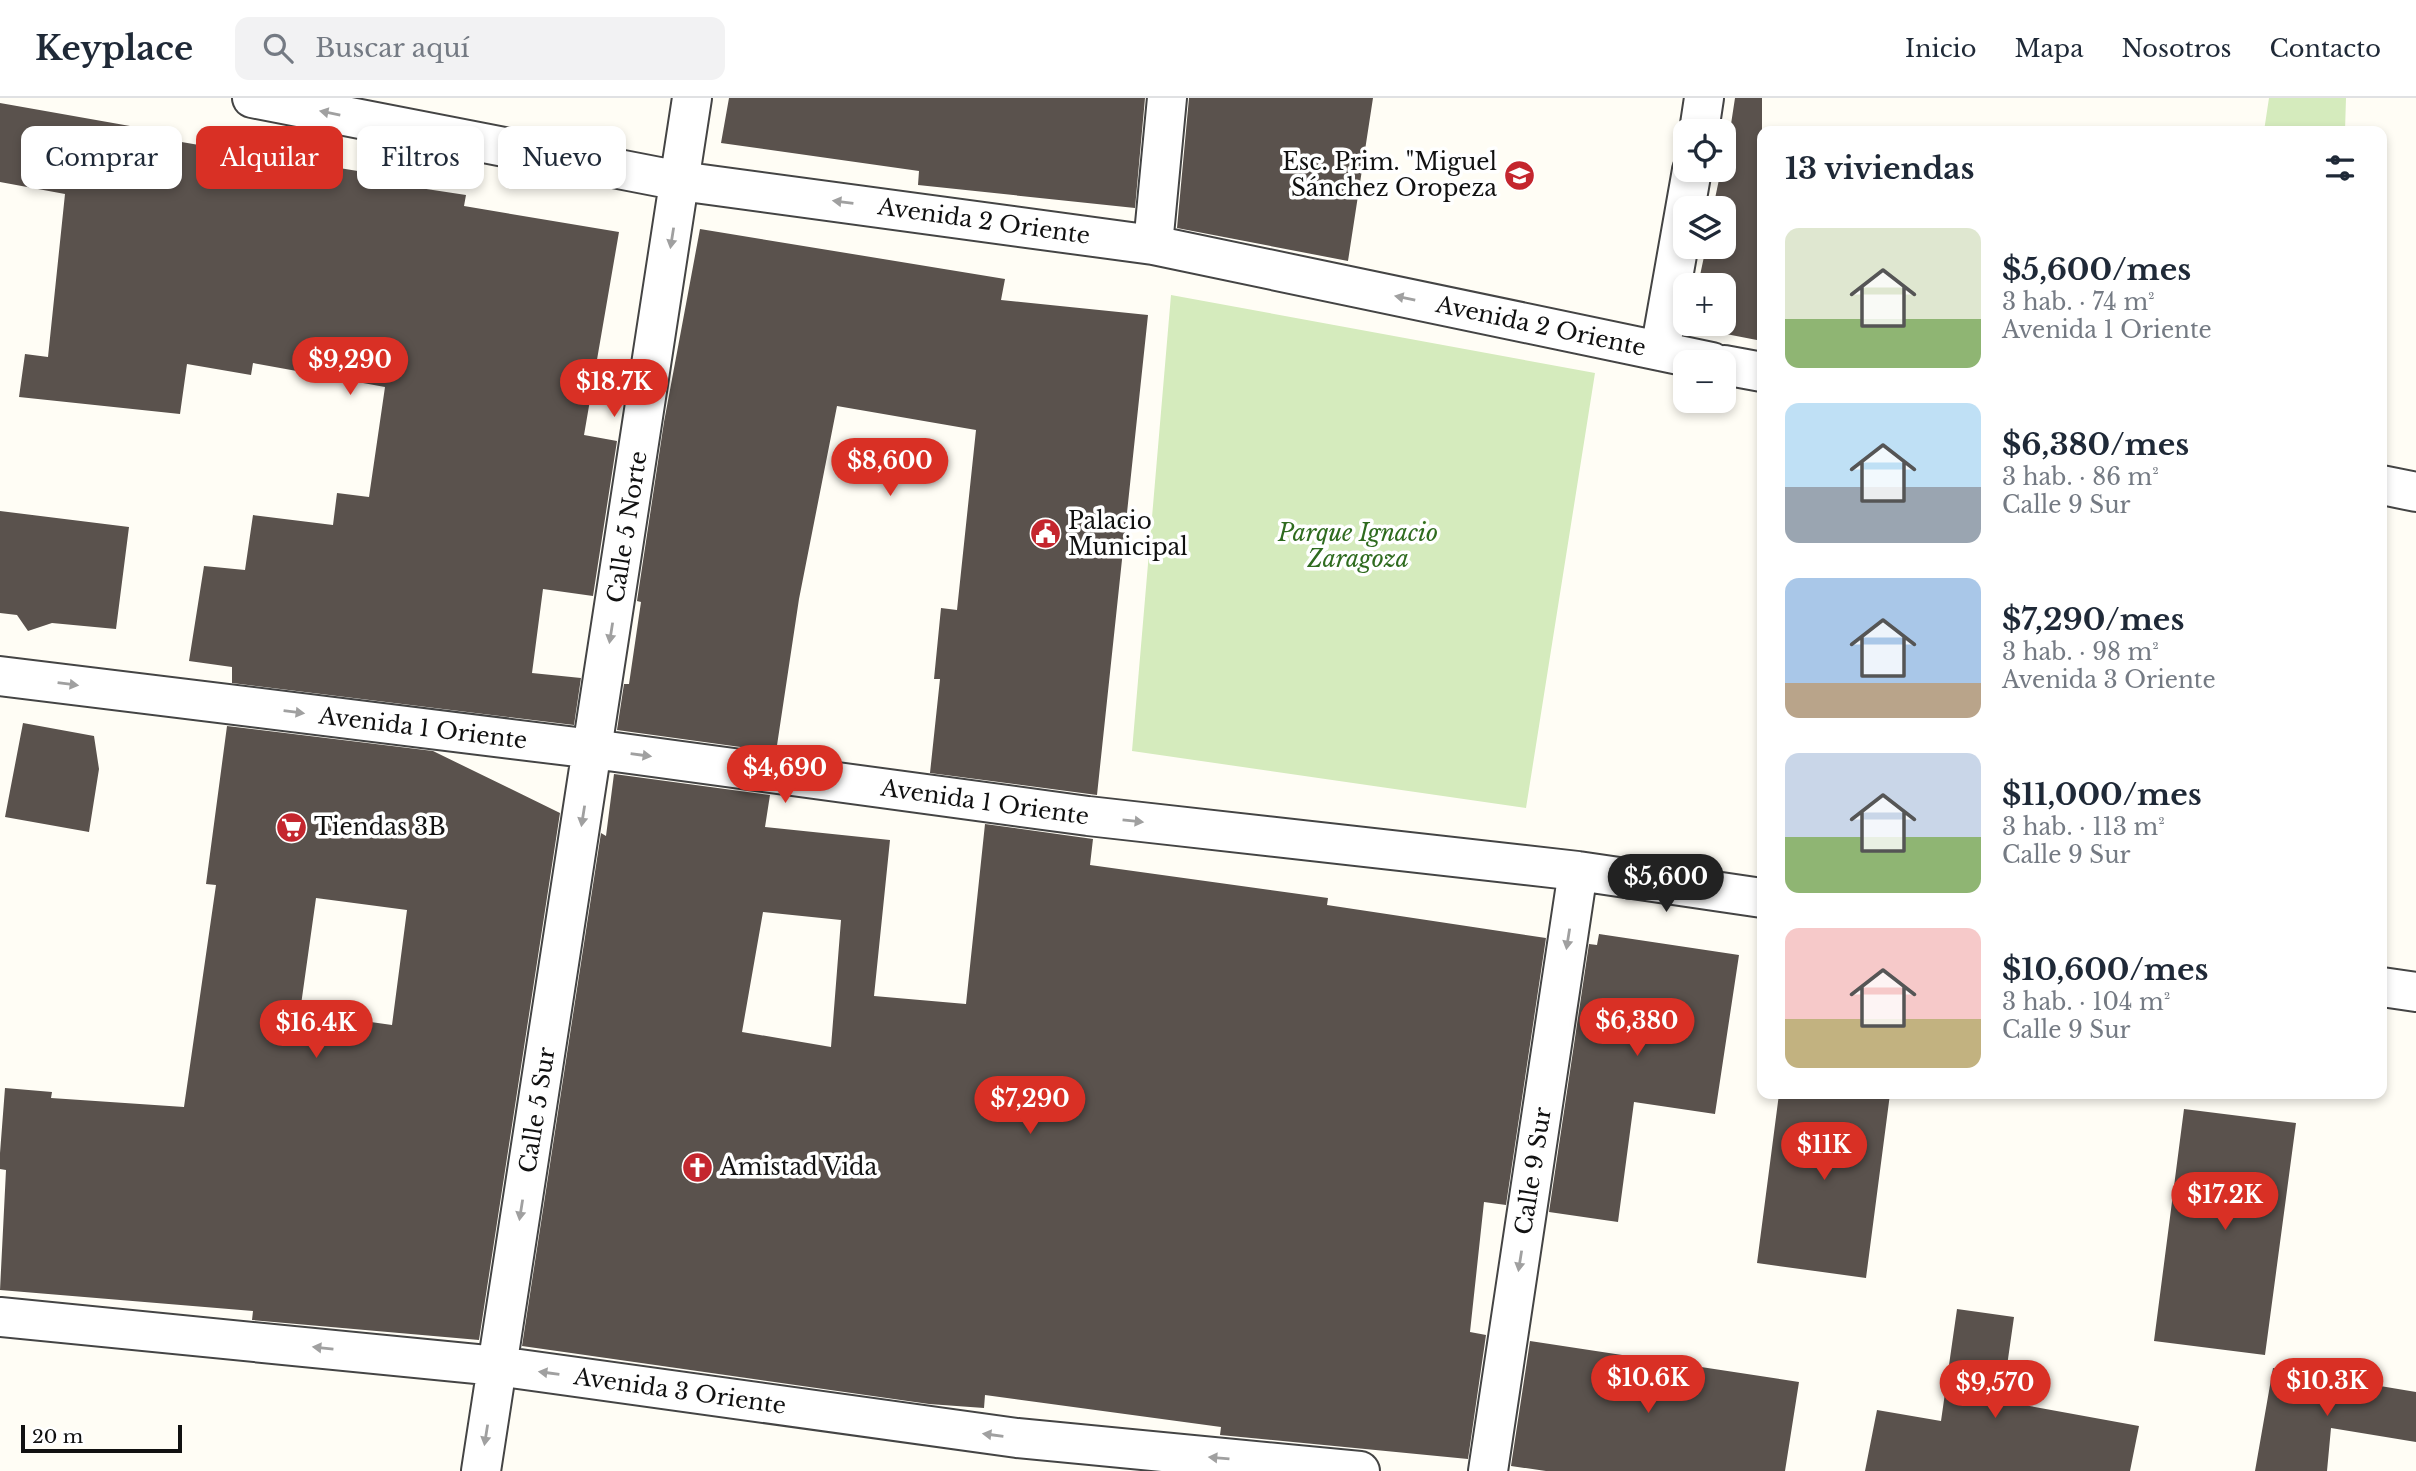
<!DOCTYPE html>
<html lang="es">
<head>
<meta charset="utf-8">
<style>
	body { margin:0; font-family:"Libre Baskerville",serif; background:#f2f2f3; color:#1f2937; height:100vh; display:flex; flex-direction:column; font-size:26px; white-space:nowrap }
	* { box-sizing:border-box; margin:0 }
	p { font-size:23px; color:#747a83 }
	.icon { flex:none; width:38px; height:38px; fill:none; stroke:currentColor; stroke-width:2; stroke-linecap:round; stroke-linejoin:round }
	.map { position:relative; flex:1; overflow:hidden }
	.sheet { position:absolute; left:1757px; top:28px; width:630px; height:973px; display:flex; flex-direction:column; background:#fff; border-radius:14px; box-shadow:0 4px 10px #0003 }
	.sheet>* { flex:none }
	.banner { position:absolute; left:21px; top:28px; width:665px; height:63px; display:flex; gap:14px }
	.controls { position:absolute; left:1673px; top:21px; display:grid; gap:14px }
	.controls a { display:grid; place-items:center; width:63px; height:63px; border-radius:14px; background:#fff; box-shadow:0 4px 10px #0003; font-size:35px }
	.scale { position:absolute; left:21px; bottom:18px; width:161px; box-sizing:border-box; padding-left:7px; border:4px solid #111; border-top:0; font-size:19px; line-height:24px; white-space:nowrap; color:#111; -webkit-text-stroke:5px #fff; paint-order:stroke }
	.price { position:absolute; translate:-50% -60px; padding:0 16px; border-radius:24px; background:#d93025; color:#fff; font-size:23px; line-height:46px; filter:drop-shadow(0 2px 4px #0008) }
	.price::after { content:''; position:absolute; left:50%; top:42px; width:21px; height:16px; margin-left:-10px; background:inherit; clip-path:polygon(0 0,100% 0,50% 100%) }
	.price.active { background:#222; color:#fff }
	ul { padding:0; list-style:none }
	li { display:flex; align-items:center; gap:21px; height:175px; padding:0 28px }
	li span { display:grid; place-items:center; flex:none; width:196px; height:140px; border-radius:14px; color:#555 }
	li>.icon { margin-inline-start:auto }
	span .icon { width:84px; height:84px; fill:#fffc; stroke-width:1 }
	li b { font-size:30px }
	h2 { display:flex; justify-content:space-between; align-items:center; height:84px; padding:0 28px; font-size:30px }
	.pill { padding:0 24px; border-radius:14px; background:#fff; box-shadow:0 4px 10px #0003; font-size:24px; line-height:63px }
	.pill.active { background:#d93025; color:#fff }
	header { display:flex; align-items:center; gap:42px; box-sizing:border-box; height:98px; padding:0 35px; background:#fff; border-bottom:2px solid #e0e1e3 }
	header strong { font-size:33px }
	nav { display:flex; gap:38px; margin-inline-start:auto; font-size:24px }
	.search { width:490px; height:63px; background:#f2f2f3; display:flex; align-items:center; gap:18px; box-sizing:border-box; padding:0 24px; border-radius:14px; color:#747a83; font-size:26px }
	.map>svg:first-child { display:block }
	.green { fill:#d5ebbd }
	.building { fill:#5a524d; fill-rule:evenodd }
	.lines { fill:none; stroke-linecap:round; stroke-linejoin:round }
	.street-casing { stroke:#444; stroke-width:42 }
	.street { stroke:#fff; stroke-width:38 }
	.oneway { fill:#a0a0a0 }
	.labels { text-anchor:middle; stroke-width:7; stroke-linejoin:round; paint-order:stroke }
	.poi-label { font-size:23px; fill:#111; stroke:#fff; text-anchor:start }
	.street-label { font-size:23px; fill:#111; stroke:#fff }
	.park-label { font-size:23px; font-style:italic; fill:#2f6b1f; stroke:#fff }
</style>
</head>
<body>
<header>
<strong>Keyplace</strong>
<div class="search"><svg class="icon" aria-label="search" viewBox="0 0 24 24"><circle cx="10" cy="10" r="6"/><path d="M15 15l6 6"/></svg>Buscar aquí</div>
<nav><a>Inicio</a><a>Mapa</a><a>Nosotros</a><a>Contacto</a></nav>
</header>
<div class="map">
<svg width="2416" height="1373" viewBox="0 0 2416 1373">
	<rect width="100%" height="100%" fill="#fffdf5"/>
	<path class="green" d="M 2269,0 L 2346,0 L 2345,33 L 2264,33 Z
		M 1171,197 L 1595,275 L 1526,710 L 1132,653 Z"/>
	<path class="building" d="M 729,0 L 1145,0 L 1135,110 L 918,87 L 919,73 L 721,45 Z
		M 1189,0 L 1373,0 L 1348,163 L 1177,130 Z
		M 1735,0 L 1762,0 L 1762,243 L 1690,229 L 1690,226 L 1724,226 L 1724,187 L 1698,187 L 1706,149 L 1724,149 L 1724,110 L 1713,110 L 1721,72 L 1724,72 Z
		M 0,5 L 130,28 L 129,35 L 234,53 L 235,45 L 332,62 L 333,69 L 401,80 L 400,87 L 466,97 L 464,108 L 619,134 L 584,337 L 617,343 L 593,498 L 543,491 L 532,575 L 581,580 L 574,627 L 232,585 L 232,569 L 189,563 L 204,468 L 245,472 L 253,417 L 333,427 L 337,395 L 369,399 L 385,289 L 253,265 L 251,277 L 187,266 L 180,316 L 19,299 L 25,256 L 48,259 L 65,96 L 0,84 Z
		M 700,131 L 1005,181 L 1001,202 L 1148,217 L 1097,697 L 930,675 L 940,581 L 934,581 L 941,510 L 957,512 L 976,332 L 837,308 L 799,501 L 776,654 L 617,632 L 624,586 L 629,586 L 641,504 L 637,503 L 664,324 Z
		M 0,413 L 129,429 L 116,531 L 52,525 L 28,533 L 17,517 L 0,515 Z
		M 23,625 L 94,638 L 99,671 L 89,734 L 5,719 Z
		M 227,628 L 433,653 L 560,715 L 479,1242 L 252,1222 L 253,1213 L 0,1192 L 6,1072 L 0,1071 L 0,1055 L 5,990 L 52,994 L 51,1000 L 184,1009 L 216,787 L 206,786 ZM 316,800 L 407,812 L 392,927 L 300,914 Z
		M 614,676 L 770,697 L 765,729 L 890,742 L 874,898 L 966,906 L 985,726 L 1093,741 L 1090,767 L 1328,800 L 1327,807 L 1546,840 L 1506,1107 L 1484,1104 L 1470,1234 L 1486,1237 L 1468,1361 L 1220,1337 L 1221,1329 L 985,1297 L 984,1310 L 929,1306 L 522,1248 L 601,735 L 606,738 ZM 763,814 L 841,822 L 831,949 L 742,934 Z
		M 1599,836 L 1739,857 L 1715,1016 L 1634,1004 L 1618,1124 L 1549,1114 L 1589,846 L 1597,847 Z
		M 1779,996 L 1890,996 L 1866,1180 L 1757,1165 Z
		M 2184,1011 L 2296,1025 L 2265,1257 L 2154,1243 Z
		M 1957,1211 L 2014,1219 L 2002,1303 L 2139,1328 L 2130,1373 L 1865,1373 L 1877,1312 L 1941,1323 Z
		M 1530,1243 L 1799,1284 L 1785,1373 L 1546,1373 L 1511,1368 Z
		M 2273,1270 L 2416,1294 L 2416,1344 L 2331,1330 L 2327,1373 L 2255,1373 Z"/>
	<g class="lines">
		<defs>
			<path id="street" d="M 252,0 L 680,83 L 1153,147 L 1712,264
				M 1699,33 L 1704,0
				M 1153,147 L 1167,0
				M 1660,253 L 1692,72
				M 1724,267 L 1762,274
				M 2382,387 L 2416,394
				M 0,578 L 593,651 L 1088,718 L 1578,773 L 1762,800
				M 2382,889 L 2416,894
				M 0,1219 L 497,1268 L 1017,1340 L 1360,1373
				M 481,1373 L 692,0
				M 1488,1373 L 1578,773"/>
		</defs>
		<use href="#street" class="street-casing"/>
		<use href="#street" class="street"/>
	</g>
	<defs><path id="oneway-solid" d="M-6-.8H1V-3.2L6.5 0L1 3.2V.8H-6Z" transform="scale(1.75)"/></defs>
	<g class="oneway">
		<use href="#oneway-solid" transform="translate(330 15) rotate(-169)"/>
		<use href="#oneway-solid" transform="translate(843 104) rotate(-173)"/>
		<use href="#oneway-solid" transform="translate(672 140) rotate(99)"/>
		<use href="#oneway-solid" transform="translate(1405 200) rotate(-168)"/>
		<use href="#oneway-solid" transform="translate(611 535) rotate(99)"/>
		<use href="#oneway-solid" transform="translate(68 586) rotate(7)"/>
		<use href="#oneway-solid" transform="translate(294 614) rotate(7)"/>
		<use href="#oneway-solid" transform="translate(641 657) rotate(8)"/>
		<use href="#oneway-solid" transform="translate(583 718) rotate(99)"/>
		<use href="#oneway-solid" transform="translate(1133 723) rotate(6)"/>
		<use href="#oneway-solid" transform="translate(1568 841) rotate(99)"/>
		<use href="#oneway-solid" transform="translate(521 1112) rotate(99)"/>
		<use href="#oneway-solid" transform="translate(1520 1163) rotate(99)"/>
		<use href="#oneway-solid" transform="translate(323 1250) rotate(-174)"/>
		<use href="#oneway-solid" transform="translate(549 1275) rotate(-172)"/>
		<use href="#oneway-solid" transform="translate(486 1337) rotate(99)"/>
		<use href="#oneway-solid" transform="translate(993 1337) rotate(-172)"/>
		<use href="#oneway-solid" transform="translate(1219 1360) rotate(-175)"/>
	</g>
	<defs>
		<symbol id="school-disc" viewBox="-11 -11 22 22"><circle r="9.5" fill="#c4262e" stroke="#fff"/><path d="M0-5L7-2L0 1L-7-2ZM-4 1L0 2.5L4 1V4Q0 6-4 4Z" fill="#fff"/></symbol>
		<symbol id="civic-disc" viewBox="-11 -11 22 22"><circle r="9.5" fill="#c4262e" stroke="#fff"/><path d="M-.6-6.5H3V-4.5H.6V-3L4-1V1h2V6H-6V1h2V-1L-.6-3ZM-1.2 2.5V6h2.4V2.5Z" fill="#fff"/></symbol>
		<symbol id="supermarket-disc" viewBox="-11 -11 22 22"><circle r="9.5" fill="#c4262e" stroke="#fff"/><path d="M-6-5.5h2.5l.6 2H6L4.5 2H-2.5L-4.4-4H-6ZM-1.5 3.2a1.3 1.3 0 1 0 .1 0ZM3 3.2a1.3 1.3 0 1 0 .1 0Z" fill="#fff"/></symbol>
		<symbol id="church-disc" viewBox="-11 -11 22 22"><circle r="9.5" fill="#c4262e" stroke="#fff"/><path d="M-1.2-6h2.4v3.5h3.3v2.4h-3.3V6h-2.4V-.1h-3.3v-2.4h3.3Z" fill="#fff"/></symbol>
	</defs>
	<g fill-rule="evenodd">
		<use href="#school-disc" x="1502" y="60" width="35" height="35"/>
		<use href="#civic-disc" x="1028" y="418" width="35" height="35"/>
		<use href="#supermarket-disc" x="274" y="712" width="35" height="35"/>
		<use href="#church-disc" x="680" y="1052" width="35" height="35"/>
	</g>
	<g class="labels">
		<g class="poi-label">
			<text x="1497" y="72" text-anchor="end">Esc. Prim. "Miguel<tspan x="1497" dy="26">Sánchez Oropeza</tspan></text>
			<text x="1068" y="431">Palacio<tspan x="1068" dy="26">Municipal</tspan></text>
			<text x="314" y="737">Tiendas 3B</text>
			<text x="720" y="1077">Amistad Vida</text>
		</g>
		<g class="street-label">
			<text transform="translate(984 123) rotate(8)" y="8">Avenida 2 Oriente</text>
			<text transform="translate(1541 228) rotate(12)" y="8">Avenida 2 Oriente</text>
			<text transform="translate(627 429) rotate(-81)" y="8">Calle 5 Norte</text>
			<text transform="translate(423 630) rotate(7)" y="8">Avenida 1 Oriente</text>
			<text transform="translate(985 704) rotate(8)" y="8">Avenida 1 Oriente</text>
			<text transform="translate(537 1012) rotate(-81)" y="8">Calle 5 Sur</text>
			<text transform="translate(1533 1073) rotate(-81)" y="8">Calle 9 Sur</text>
			<text transform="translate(680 1293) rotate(8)" y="8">Avenida 3 Oriente</text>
		</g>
		<g class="park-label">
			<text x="1358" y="443">Parque Ignacio<tspan x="1358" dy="26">Zaragoza</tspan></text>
		</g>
	</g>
</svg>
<div class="controls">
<a><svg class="icon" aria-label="locate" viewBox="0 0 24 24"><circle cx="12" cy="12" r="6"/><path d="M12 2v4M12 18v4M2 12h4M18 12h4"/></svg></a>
<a><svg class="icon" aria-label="layers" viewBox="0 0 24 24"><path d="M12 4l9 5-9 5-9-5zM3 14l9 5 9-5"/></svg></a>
<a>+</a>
<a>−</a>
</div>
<div class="scale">20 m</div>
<b class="price" style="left:350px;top:299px">$9,290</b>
<b class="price" style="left:614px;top:321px">$18.7K</b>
<b class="price" style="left:890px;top:400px">$8,600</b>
<b class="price" style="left:785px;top:707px">$4,690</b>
<b class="price active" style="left:1666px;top:816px">$5,600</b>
<b class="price" style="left:1637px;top:960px">$6,380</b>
<b class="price" style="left:316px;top:962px">$16.4K</b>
<b class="price" style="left:1030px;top:1038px">$7,290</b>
<b class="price" style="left:1824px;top:1084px">$11K</b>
<b class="price" style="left:2225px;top:1134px">$17.2K</b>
<b class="price" style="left:1648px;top:1317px">$10.6K</b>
<b class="price" style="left:2327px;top:1320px">$10.3K</b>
<b class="price" style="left:1995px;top:1322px">$9,570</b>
<div class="banner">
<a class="pill">Comprar</a>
<a class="pill active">Alquilar</a>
<a class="pill">Filtros</a>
<a class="pill">Nuevo</a>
</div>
<section class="sheet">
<h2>13 viviendas<svg class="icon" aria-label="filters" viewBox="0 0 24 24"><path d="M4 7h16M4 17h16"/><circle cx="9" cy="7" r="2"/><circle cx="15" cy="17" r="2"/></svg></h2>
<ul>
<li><span style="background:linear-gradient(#dfe7d0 65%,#8fb573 0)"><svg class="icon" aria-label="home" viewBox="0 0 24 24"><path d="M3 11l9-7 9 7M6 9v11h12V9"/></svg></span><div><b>$5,600/mes</b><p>3 hab. · 74 m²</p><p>Avenida 1 Oriente</p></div></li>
<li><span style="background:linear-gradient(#bfe0f5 60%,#9aa5b1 0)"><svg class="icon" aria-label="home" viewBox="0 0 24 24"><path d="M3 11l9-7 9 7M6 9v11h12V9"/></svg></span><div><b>$6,380/mes</b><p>3 hab. · 86 m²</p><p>Calle 9 Sur</p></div></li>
<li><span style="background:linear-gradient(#a9c7e8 75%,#b9a48a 0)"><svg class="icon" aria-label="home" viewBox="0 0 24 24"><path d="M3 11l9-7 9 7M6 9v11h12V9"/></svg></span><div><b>$7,290/mes</b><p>3 hab. · 98 m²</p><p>Avenida 3 Oriente</p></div></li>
<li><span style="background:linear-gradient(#c9d6e8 60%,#8fb573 0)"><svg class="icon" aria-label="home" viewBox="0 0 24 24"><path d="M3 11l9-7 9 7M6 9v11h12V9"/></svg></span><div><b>$11,000/mes</b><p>3 hab. · 113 m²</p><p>Calle 9 Sur</p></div></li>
<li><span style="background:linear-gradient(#f6c9c9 65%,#c2b280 0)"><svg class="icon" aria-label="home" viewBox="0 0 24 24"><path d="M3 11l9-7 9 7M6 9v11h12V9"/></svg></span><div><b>$10,600/mes</b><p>3 hab. · 104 m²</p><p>Calle 9 Sur</p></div></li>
</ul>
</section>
</div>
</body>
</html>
